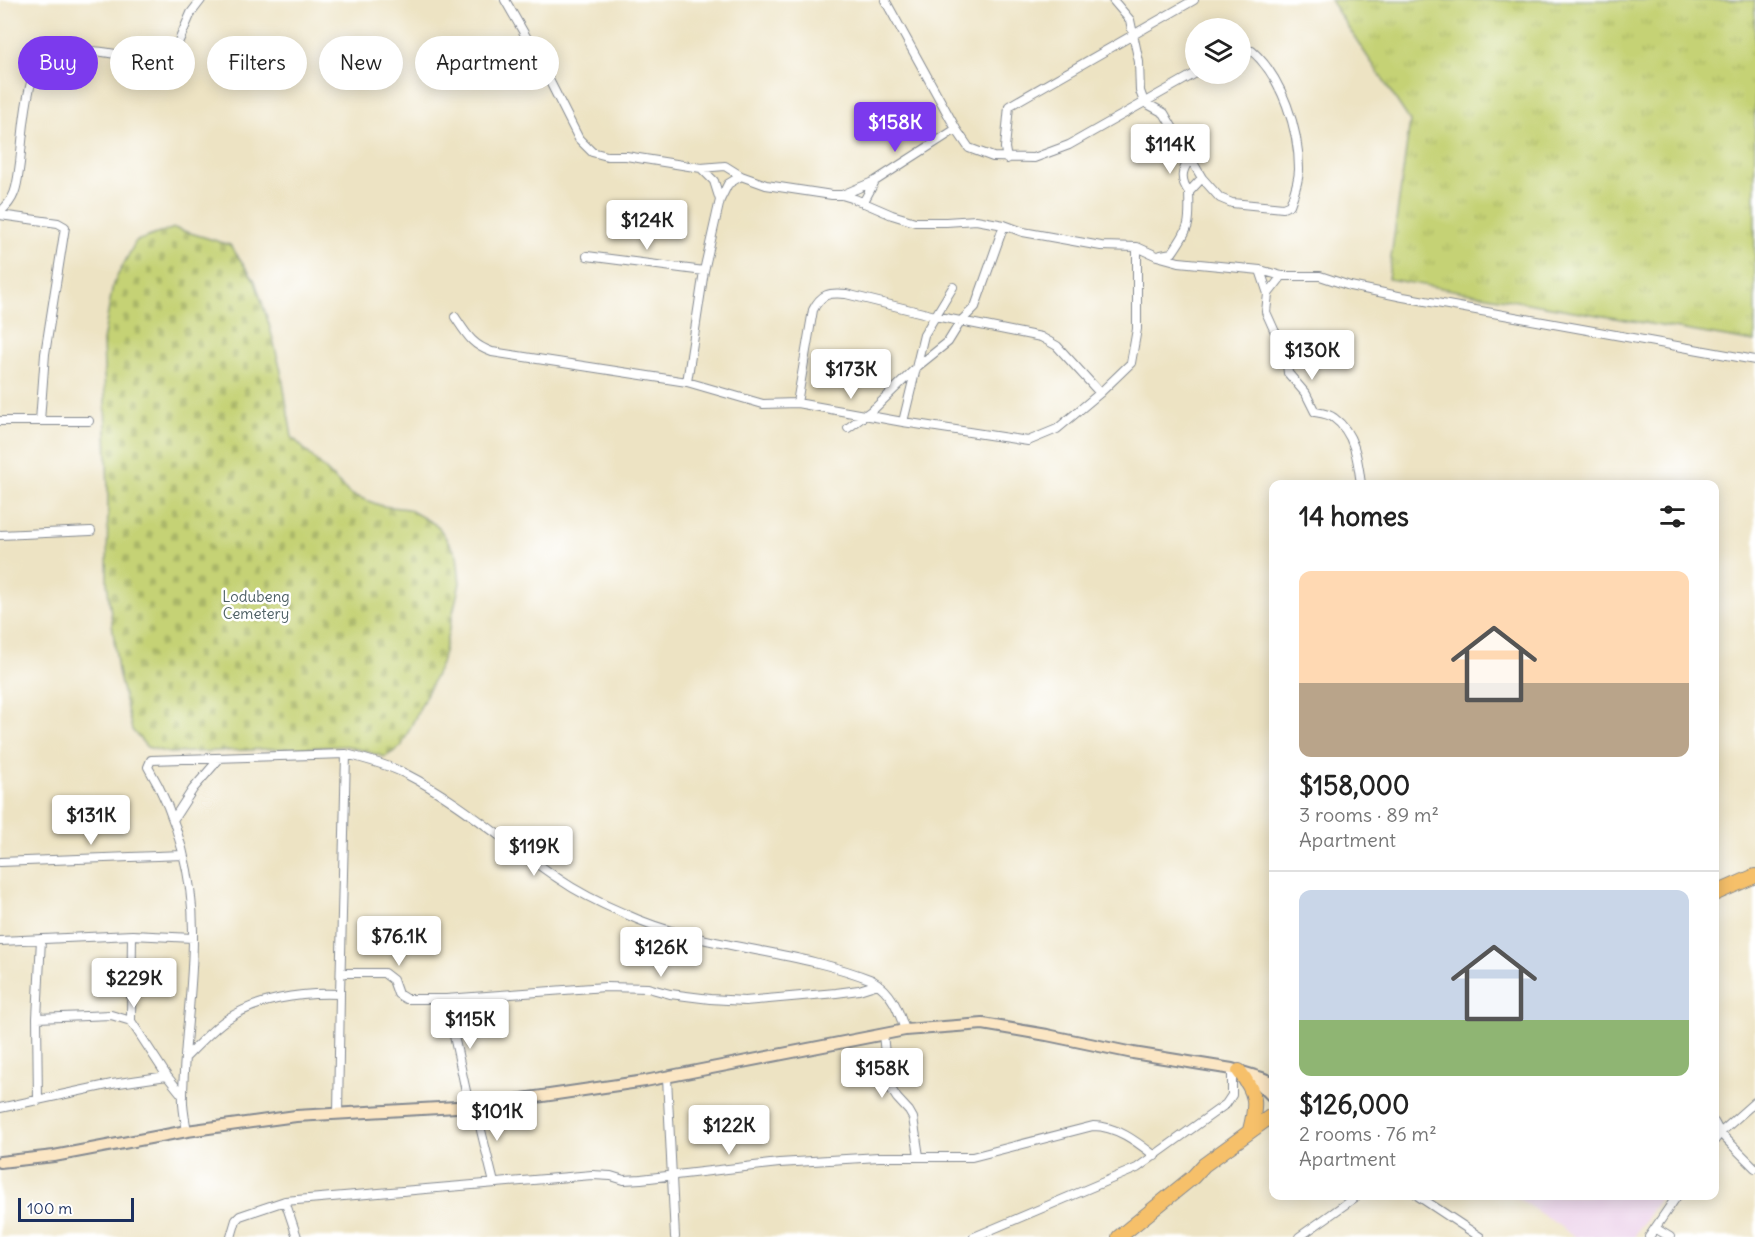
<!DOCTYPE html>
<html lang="en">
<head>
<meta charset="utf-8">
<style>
	body { margin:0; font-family:Delius,sans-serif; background:#f2f2f2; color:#222; height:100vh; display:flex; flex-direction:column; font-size:22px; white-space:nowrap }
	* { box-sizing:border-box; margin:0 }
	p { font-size:20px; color:#767676 }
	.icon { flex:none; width:33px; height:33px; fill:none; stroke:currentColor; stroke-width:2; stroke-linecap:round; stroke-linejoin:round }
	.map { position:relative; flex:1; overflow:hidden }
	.drawer { position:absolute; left:1269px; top:480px; width:450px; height:720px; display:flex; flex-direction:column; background:#fff; border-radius:12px; box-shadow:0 3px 15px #0003 }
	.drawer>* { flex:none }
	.top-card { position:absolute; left:18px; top:36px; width:570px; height:54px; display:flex; gap:12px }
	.controls { position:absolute; left:1185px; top:18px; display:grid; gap:12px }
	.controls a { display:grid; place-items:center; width:66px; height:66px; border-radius:50%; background:#fff; box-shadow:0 3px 15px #0003; font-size:30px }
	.scale { position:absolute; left:18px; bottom:15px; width:116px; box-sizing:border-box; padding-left:6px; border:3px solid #1b2f5e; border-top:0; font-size:16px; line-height:21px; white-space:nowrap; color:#1b2f5e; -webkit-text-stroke:4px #fff; paint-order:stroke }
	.price { position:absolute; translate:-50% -51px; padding:0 14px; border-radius:6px; background:#fff; color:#222; font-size:20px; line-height:39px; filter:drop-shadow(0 2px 3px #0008) }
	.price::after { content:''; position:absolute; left:50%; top:36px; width:18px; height:14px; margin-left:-9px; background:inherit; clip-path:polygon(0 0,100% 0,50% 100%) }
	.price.on { background:#7c3aed; color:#fff }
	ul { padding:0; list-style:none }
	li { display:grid; align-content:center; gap:12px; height:318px; padding:0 30px }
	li+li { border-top:2px solid #e0e0e0 }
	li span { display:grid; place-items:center; height:186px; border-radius:12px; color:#555 }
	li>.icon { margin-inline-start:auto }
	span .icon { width:108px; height:108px; fill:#fffc; stroke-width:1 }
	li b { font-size:26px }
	h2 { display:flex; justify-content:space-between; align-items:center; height:72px; padding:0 30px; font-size:26px }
	.tag { padding:0 21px; border-radius:27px; background:#fff; box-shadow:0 3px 15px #0003; font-size:21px; line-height:54px }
	.tag.on { background:#7c3aed; color:#fff }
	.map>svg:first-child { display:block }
	.built { fill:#ecd1ea }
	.grass { fill:url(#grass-tufts); stroke:#708069; stroke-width:1.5 }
	.cemetery { fill:url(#cemetery-stones); stroke:#708069; stroke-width:1.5 }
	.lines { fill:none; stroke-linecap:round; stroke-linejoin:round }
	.street-casing { stroke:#848990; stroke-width:10 }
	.secondary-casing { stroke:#848990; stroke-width:14 }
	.highway-casing { stroke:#848990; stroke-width:16 }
	.street { stroke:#fff; stroke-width:8 }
	.secondary { stroke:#fbe6c4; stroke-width:10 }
	.highway { stroke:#f6c06b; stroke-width:14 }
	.labels { text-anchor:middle; stroke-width:5; stroke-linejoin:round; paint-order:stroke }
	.park-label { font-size:15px; fill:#4e6065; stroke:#fff }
</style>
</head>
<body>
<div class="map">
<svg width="1755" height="1237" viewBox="0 0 1755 1237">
	<defs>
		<pattern id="grass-tufts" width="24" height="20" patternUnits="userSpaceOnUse" patternTransform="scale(1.5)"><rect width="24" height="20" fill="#c5d274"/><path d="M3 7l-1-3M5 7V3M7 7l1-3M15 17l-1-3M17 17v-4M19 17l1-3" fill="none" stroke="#a9b567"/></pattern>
		<pattern id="cemetery-stones" width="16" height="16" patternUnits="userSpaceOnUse" patternTransform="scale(1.5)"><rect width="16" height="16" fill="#c5d274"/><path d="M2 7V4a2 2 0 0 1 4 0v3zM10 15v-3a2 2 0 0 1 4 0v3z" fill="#a9b567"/></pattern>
	</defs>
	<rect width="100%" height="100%" fill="#fff"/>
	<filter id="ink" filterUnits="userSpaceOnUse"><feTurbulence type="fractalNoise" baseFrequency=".0167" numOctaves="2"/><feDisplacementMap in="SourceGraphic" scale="12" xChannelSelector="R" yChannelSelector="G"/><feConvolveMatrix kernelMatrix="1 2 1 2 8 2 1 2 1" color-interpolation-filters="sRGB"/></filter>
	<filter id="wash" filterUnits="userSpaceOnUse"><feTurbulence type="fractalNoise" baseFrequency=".008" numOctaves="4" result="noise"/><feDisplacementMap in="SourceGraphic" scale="24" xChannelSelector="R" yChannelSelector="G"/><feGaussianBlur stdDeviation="1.35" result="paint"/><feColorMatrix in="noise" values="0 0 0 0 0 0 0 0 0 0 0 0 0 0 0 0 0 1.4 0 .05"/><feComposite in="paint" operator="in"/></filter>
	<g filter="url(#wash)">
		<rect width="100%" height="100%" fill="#ede3c3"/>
		<path class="built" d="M 1514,1196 L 1661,1196 L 1634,1237 L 1576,1237 Z"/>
		<path class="grass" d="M 1330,0 L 1755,0 L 1755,342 L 1388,279 L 1410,121 Z"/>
		<path class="cemetery" d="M 174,228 L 230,245 L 255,281 L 269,324 L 281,371 L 292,437 L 350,494 L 382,506 L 408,509 L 438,526 L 457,555 L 460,583 L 441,664 L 401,747 L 385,757 L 347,746 L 169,753 L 147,747 L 132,730 L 118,671 L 107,582 L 108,491 L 103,341 L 113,284 L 136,241 Z"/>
	</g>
	<g filter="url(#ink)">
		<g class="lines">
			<defs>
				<path id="street" d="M 505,0 L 536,54 L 579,139 L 592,152 L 607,156 L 626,156 L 701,168 L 725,166 L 741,176 L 766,185 L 832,195 L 842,195 L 855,199 L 892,215 L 915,222 L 946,222 L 976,220 L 1004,225 L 1023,232 L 1101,246 L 1137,247 L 1157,256 L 1179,262 L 1260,270 L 1282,276 L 1320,276 L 1350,286 L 1403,297 L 1755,360
					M 885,0 L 956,129 L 969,148 L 993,157 L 1034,158 L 1069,145 L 1196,73
					M 1113,0 L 1130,20 L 1139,62 L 1140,91 L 1144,102 L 1164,113 L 1202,178 L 1220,198 L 1232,203 L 1283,208 L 1290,205 C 1294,194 1299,181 1299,169 C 1299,130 1282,77 1252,51 L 1240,52
					M 1007,159 L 1005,148 L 1009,106 L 1194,0
					M 1189,192 C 1180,180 1181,171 1190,159
					M 842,195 L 875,181 L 956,129
					M 720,200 L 728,184 L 741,176
					M 863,203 L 875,181
					M 0,212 C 17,198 17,184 20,163 C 22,142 26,84 37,68 C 59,35 137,58 168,66 L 191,13 L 201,0
					M 0,215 L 58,223 L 65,227 L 45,354 L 40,421
					M 1161,255 L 1172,253 C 1191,226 1190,224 1189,192 L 1202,178
					M 587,256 L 704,271
					M 1260,270 L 1268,294 L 1266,312 L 1275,332 L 1284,340 L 1288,373 L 1306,394 L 1315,412 C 1321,413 1329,414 1334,418 C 1355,433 1358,461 1361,484
					M 1268,294 L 1282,276
					M 455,317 C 467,335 472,345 492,352 L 687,382 L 763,404 L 797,403 L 903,422 L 1028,441 L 1057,429 L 1100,393 L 1131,363 L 1137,329 L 1137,247
					M 687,382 L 704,271 L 720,200 L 714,181 L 701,168
					M 797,403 L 813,310 C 821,294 829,292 846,294 L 935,316 L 1041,337 L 1057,346 L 1100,393
					M 0,421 L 89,421
					M 903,422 L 924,335 L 953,287
					M 848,428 L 875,408 L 918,366 L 948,342 L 961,321 L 975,307 L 1004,225
					M 0,535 L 91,531
					M 173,820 L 193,789 L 219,759
					M 0,862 L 183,855
					M 0,941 L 132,935 L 193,938
					M 341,973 L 384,973 L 393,980 L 398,994 L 406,999 L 446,999 L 605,987 L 648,988 L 670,994 L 710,999 L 745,1001 L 836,993 L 859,990 L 878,984
					M 446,999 L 469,1105
					M 37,1018 L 111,1015 L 131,1021 L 167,1076 L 183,1096
					M 131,1021 L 132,935
					M 883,1034 L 888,1084 L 897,1098 L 909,1111 L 913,1118 L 919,1156
					M 186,1057 C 198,1045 210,1032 223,1022 C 254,999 302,992 340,994 L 346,754
					M 667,1078 L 675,1237
					M 38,1101 L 37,1018 L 41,939
					M 475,1106 L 494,1183
					M 0,1108 L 112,1084 L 167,1076
					M 338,1114 L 340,994
					M 1714,1122 L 1720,1133 L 1755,1168
					M 187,1131 C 185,1119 182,1107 183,1095 C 184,1043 193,990 193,938 C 194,879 178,817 148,767 L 151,760 L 346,754 C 366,759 388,765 406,774 C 461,802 508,845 559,879 C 579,893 602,904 623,913 C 702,950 792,948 872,980 C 892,992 898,1009 905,1030
					M 1714,1141 L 1720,1133 L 1755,1102
					M 1418,1196 L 1480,1237
					M 285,1201 L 592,1175 L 611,1176 L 624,1180 L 641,1179 L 779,1163 L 879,1157 L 972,1157 L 1093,1126 C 1117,1126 1137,1142 1155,1156
					M 1655,1228 L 1670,1237
					M 231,1237 L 236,1220 L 240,1216 L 285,1201 L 297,1237
					M 974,1237 L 1137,1168 L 1226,1104 L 1232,1095 L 1232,1069
					M 1299,1237 L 1357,1196
					M 1649,1237 L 1677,1196"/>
				<path id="secondary" d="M 1253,1077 L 1274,1098
					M 0,1162 L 54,1156 L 187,1131 L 296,1116 L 475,1106 L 645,1081 L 905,1030 L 983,1024 L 1047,1035 L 1133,1053 L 1232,1069 L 1262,1078 L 1274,1083"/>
				<path id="highway" d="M 1714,894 L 1755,876
					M 1239,1071 C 1257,1094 1257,1103 1250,1130
					M 1119,1237 L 1193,1177 L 1204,1165 L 1274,1114"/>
			</defs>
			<use href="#street" class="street-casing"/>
			<use href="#secondary" class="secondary-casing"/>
			<use href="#highway" class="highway-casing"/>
			<use href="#street" class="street"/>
			<use href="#secondary" class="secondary"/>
			<use href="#highway" class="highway"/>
		</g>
	</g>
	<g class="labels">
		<g class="park-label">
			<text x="256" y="602">Lodubeng<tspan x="256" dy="17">Cemetery</tspan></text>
		</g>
	</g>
</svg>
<div class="controls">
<a><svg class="icon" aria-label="layers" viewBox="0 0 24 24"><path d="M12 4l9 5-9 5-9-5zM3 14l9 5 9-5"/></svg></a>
</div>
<div class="scale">100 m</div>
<b class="price on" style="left:895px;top:153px">$158K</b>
<b class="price" style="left:1170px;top:175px">$114K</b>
<b class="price" style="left:647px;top:251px">$124K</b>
<b class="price" style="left:1312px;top:381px">$130K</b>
<b class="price" style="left:851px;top:400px">$173K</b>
<b class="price" style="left:91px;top:846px">$131K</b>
<b class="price" style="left:534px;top:877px">$119K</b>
<b class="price" style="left:399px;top:967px">$76.1K</b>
<b class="price" style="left:661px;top:978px">$126K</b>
<b class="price" style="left:134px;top:1009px">$229K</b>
<b class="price" style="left:470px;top:1050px">$115K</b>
<b class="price" style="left:882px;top:1099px">$158K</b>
<b class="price" style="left:497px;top:1142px">$101K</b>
<b class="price" style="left:729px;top:1156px">$122K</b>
<div class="top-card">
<a class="tag on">Buy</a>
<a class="tag">Rent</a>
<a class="tag">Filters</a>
<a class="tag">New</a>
<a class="tag">Apartment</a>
</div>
<section class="drawer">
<h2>14 homes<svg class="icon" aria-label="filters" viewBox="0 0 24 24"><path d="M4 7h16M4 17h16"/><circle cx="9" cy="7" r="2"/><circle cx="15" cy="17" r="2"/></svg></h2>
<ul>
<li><span style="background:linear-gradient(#ffd9b3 60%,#b9a48a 0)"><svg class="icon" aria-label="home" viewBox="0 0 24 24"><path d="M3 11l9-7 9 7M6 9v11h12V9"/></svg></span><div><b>$158,000</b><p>3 rooms · 89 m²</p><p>Apartment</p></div></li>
<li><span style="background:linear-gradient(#c9d6e8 70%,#8fb573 0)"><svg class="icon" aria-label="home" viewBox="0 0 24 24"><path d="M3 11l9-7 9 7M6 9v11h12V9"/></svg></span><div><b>$126,000</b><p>2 rooms · 76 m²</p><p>Apartment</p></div></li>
</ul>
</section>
</div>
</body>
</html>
